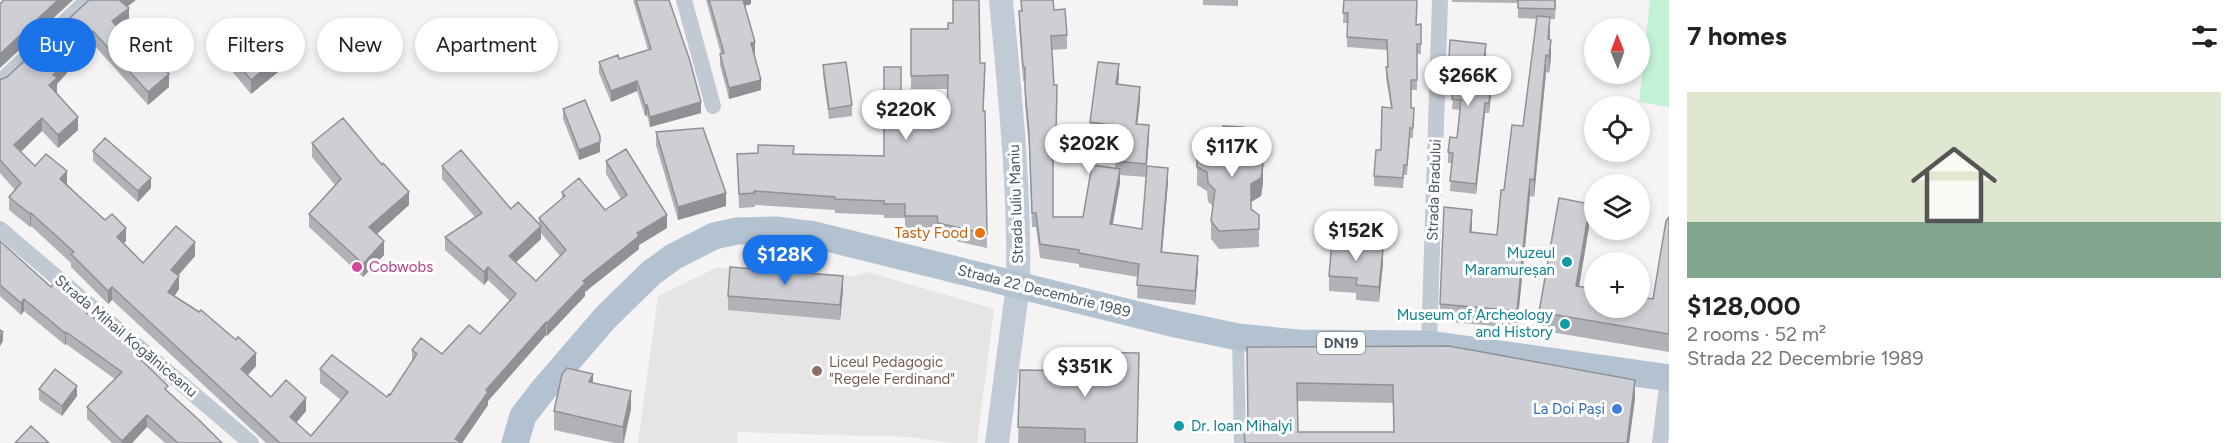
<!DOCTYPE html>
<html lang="en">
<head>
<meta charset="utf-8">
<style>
	body { margin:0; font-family:Figtree,sans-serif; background:#f6f6f6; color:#222; height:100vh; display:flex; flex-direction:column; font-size:22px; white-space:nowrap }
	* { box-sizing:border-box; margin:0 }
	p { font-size:20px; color:#767676 }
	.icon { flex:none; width:33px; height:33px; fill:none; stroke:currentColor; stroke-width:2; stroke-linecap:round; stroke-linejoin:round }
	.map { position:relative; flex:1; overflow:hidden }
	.panel { display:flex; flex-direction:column; background:#fff; width:570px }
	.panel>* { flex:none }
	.top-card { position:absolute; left:18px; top:18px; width:570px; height:54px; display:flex; gap:12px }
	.needle { width:39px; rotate:359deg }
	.fabs { position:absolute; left:1584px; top:18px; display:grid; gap:12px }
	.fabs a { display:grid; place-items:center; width:66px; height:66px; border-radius:50%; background:#fff; box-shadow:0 3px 9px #0003; font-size:30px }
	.price { position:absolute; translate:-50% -51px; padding:0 14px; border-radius:21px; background:#fff; color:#222; font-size:20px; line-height:39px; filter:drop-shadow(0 2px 3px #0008) }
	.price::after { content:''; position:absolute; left:50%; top:36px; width:18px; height:14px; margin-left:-9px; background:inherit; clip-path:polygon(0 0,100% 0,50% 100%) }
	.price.active { background:#1a73e8; color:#fff }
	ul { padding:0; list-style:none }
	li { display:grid; align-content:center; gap:12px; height:318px; padding:0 18px }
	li+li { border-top:2px solid #e0e0e0 }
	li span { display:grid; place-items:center; height:186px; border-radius:0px; color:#555 }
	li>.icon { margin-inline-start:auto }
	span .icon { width:108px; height:108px; fill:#fffc; stroke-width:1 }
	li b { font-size:26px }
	h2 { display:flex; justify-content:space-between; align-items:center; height:72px; padding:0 18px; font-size:26px }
	.tag { padding:0 21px; border-radius:27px; background:#fff; box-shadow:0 3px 9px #0003; font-size:21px; line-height:54px }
	.tag.active { background:#1a73e8; color:#fff }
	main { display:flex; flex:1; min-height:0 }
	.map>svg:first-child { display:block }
	.education { fill:#e6e4e5 }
	.green { fill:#c3f1d5 }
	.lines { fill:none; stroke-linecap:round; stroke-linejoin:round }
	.pedestrian { stroke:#c1cad2; stroke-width:12 }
	.minor { stroke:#c1cad2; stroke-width:16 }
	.secondary { stroke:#c1cbd6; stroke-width:24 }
	.primary { stroke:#b3c2d1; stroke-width:27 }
	.wall { fill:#b0b2b7; fill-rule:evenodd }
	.shaded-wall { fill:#909195 }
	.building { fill:#cdcfd5; stroke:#909195; stroke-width:1.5; fill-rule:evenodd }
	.food-dot { fill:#e8710a; stroke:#fff; stroke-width:2 }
	.culture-dot { fill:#0f9aa8; stroke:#fff; stroke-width:2 }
	.hotel-dot { fill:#d1479c; stroke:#fff; stroke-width:2 }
	.education-dot { fill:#8d6e63; stroke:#fff; stroke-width:2 }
	.shop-dot { fill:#3f7fe0; stroke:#fff; stroke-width:2 }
	.labels { text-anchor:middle; stroke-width:6; stroke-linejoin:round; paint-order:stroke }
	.shield { fill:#fff; stroke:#808990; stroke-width:1.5 }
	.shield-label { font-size:14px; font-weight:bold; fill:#4a5661 }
	.street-label { font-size:15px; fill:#4a5661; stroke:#fff }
	.food-label { font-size:15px; fill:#c56008; stroke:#fff; text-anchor:end }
	.culture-label { font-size:15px; fill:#0d838f; stroke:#fff; text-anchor:end }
	.hotel-label { font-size:15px; fill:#b23c85; stroke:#fff; text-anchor:start }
	.education-label { font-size:15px; fill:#785e54; stroke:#fff; text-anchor:start }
	.shop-label { font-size:15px; fill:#366cbe; stroke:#fff; text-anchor:end }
</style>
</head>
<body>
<main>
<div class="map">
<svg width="1669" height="443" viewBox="0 0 1669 443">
	<rect width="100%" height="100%" fill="#f5f3f3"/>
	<path class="education" d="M 716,268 L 740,268 L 854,276 L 868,272 L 994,309 L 977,443 L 952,443 L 910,437 L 738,432 L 737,443 L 638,443 L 658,296 Z"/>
	<path class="green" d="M 1650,0 L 1669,0 L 1669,107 L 1639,102 Z"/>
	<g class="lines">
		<path class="pedestrian" d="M 1238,337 L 1240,443"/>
		<path class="minor" d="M 684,0 L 713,106
			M 0,82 L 88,0
			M 0,229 L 251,443
			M 1429,344 L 1440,0
			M 1660,443 L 1668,378"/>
		<path class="secondary" d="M 997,443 L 1018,285 C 1020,190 1010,95 1001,0"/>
		<path class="primary" d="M 515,443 L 523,416 L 543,390 L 605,318 L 651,273 L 673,257 L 714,236 L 737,231 L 776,230 L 815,235 L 1171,323 L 1238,337 L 1298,343 L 1429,344 L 1669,378"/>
	</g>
	<path class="wall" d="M 136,0 L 127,6 L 129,21 L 119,29 L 169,87 L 148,105 L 93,44 L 57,84 L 57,92 L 56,92 L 78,130 L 58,148 L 42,131 L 21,152 L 35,166 L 67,184 L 126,241 L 124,243 L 143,263 L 195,256 L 178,276 L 179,289 L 174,296 L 256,366 L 248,375 L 271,397 L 306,411 L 296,423 L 311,436 L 341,400 L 320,383 L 320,369 L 387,397 L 390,395 L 412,362 L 412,350 L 442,354 L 480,334 L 510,301 L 488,280 L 484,285 L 445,250 L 445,237 L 475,217 L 442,179 L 442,166 L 511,209 L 539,225 L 539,218 L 562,199 L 562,192 L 605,210 L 621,199 L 606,174 L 606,161 L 667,228 L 639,245 L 639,249 L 585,292 L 585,296 L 547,336 L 546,335 L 488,401 L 488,405 L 462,443 L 266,443 L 112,300 L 108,304 L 71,267 L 71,263 L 31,226 L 30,227 L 9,210 L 9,197 L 15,190 L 0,173 L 0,79 L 2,79 L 7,77 ZM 541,233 L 560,256 L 536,281 L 516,262 L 541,239 Z
		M 633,0 L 669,0 L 701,113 L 650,127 L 647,115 L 645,116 L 637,91 L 611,102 L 599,73 L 599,62 L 619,59 L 648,50 Z
		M 706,0 L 751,0 L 751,4 L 745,6 L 755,53 L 754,53 L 761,90 L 729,99 L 720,65 L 720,54 L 721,54 Z
		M 1021,0 L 1053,0 L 1054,10 L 1067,35 L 1067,49 L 1052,50 L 1054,85 L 1057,85 L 1056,148 L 1053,148 L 1053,217 L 1083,217 L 1115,168 L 1117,139 L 1090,135 L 1090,122 L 1119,77 L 1118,85 L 1140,100 L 1137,124 L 1149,138 L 1146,177 L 1120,175 L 1120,183 L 1113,224 L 1142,229 L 1168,182 L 1162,253 L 1198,269 L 1195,305 L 1137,298 L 1138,277 L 1079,267 L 1079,264 L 1040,258 L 1036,227 L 1032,227 L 1029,147 L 1025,104 L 1025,81 L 1023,81 L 1019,25 L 1019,11 L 1021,11 Z
		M 1203,0 L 1238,0 L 1238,6 L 1203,5 Z
		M 1344,0 L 1417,25 L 1421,24 L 1421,54 L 1417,54 L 1417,90 L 1411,90 L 1411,108 L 1414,108 L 1413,138 L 1410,138 L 1407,175 L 1404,175 L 1403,188 L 1374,186 L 1374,176 L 1391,107 L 1386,78 L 1386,67 L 1387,67 L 1387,50 L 1347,47 L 1347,23 L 1343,23 Z
		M 1452,0 L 1556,0 L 1555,19 L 1550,19 L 1550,39 L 1551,57 L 1549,73 L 1546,72 L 1534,197 L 1530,196 L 1517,328 L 1440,321 L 1440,304 L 1472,227 L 1471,232 L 1497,235 L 1504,190 L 1523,126 L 1537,19 L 1518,18 L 1518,3 L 1452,2 Z
		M 979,25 L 980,63 L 985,77 L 983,111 L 985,111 L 987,248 L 938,237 L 937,230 L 905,230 L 905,218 L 884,218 L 884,215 L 835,213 L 835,210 L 755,205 L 755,207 L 739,208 L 737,154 L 884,156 L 901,115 L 947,116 L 948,89 L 911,89 L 911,29 L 948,29 Z
		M 1486,54 L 1483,75 L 1492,86 L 1489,113 L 1485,113 L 1476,194 L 1450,191 L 1452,163 L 1448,163 L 1448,152 L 1457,138 L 1460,110 L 1452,109 L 1454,86 L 1448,85 L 1448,74 Z
		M 231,55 L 293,60 L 251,94 L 231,70 Z
		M 823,65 L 852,105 L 852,116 L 829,119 L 823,75 Z
		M 563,109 L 600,152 L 579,160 L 563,119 Z
		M 656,132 L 726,206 L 678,220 L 656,145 Z
		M 1247,133 L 1258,155 L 1263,183 L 1261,196 L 1251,202 L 1251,209 L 1259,215 L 1259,247 L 1219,249 L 1211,239 L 1211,221 L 1213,206 L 1208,202 L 1207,191 L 1197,185 L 1197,149 Z
		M 312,143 L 409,205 L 377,234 L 384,255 L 363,277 L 309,227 L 309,214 L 335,185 L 312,157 Z
		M 93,151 L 151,188 L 138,202 L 93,161 Z
		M 1669,217 L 1669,352 L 1539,330 L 1539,312 L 1590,221 L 1579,287 L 1653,299 Z
		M 0,241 L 51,287 L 88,314 L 127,347 L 168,392 L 222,443 L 165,443 L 147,427 L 132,443 L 112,443 L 87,419 L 87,407 L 115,379 L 66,344 L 65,345 L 24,311 L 21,315 L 0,296 Z
		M 1362,248 L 1383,264 L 1379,302 L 1356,300 L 1356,293 L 1329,291 L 1329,276 Z
		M 843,291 L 840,320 L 728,310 L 728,296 Z
		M 1247,347 L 1635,398 L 1629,443 L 1244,432 L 1248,425 ZM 1298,401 L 1393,403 L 1394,432 L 1298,432 Z
		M 1020,370 L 1137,443 L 1018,443 Z
		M 593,383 L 631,409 L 624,443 L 615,443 L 554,430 L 554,411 Z
		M 39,389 L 77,396 L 62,416 L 39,400 Z"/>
	<path class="shaded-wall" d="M 58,0 L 73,0 L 0,68 L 0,54 Z
		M 119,0 L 136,0 L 119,13 Z
		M 742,0 L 751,0 L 751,4 L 742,6 Z
		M 129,8 L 129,21 L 112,34 L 112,21 Z
		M 1550,17 L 1550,34 L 1548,56 L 1548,39 Z
		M 93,31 L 93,44 L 57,84 L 57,92 L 49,99 L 49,85 L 53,75 Z
		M 1551,40 L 1551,57 L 1549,73 L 1549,56 Z
		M 755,42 L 755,53 L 751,54 L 751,43 Z
		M 1486,44 L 1486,54 L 1482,85 L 1482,74 Z
		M 293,46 L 293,60 L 251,94 L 251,80 Z
		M 1546,55 L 1546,72 L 1534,197 L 1534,180 Z
		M 1119,64 L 1119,77 L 1116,97 L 1116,84 Z
		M 169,74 L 169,87 L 148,105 L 148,92 Z
		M 1492,76 L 1492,86 L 1489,113 L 1489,103 Z
		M 761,80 L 761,90 L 729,99 L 729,88 Z
		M 637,81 L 637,91 L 611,102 L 611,91 Z
		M 1140,87 L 1140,100 L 1136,137 L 1136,124 Z
		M 701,102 L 701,113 L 650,127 L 650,117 Z
		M 1485,103 L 1485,113 L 1476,194 L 1476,184 Z
		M 645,105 L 647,105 L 647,115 L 645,116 Z
		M 78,117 L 78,130 L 58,148 L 58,135 Z
		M 42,118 L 42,131 L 14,158 L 14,145 Z
		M 1149,125 L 1149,138 L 1146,177 L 1146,164 Z
		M 600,142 L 600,152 L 579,160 L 579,150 Z
		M 1263,164 L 1263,183 L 1261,196 L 1251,202 L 1251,184 Z
		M 1168,168 L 1168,182 L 1161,266 L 1161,252 Z
		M 1120,169 L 1120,183 L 1110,238 L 1110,224 Z
		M 67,171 L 67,184 L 60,192 L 60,179 Z
		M 151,178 L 151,188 L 138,202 L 138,191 Z
		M 1530,179 L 1530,196 L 1517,328 L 1517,311 Z
		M 409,192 L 409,205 L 369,241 L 369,227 Z
		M 726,193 L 726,206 L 678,220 L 678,207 Z
		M 1590,204 L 1590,221 L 1576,304 L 1576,286 Z
		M 1472,210 L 1472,227 L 1470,249 L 1470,232 Z
		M 31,213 L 31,226 L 30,227 L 30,214 Z
		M 667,215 L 667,228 L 639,245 L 639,249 L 585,292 L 585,296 L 547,336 L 547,323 L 583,281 L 637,233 Z
		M 541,226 L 541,239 L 509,269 L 509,256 Z
		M 126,228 L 126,241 L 117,250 L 117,237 Z
		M 384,241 L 384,255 L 363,277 L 363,264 Z
		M 195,242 L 195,256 L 171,283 L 171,270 Z
		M 1383,249 L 1383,264 L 1379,302 L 1379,287 Z
		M 1198,256 L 1198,269 L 1195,305 L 1195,291 Z
		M 488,267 L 488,280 L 484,285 L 484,272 Z
		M 179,276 L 179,289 L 168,306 L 168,292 Z
		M 843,276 L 843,291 L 840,320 L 840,305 Z
		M 112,287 L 112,300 L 108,304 L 108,291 Z
		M 24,299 L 24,311 L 21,315 L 21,303 Z
		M 88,306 L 88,318 L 84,311 Z
		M 546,322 L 546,335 L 488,401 L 488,405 L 462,443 L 455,439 L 486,390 Z
		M 3,332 L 3,341 L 0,346 L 0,337 Z
		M 66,332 L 66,344 L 65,345 L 65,333 Z
		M 256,353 L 256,366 L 241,382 L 241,369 Z
		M 593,374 L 593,392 L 589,382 Z
		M 1635,380 L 1635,398 L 1629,443 L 1627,443 Z
		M 77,386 L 77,396 L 62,416 L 62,406 Z
		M 631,391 L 631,409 L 623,443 L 623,427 Z
		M 306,398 L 306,411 L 290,430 L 290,417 Z
		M 147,415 L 147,427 L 132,443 L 122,443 L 122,441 Z"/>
	<path class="building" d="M 4,0 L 58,0 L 0,54 L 0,4 Z
		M 89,0 L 119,0 L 129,8 L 112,21 L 134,45 L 139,41 L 169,74 L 148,92 L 93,31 L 53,75 L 57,78 L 49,85 L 78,117 L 58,135 L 42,118 L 14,145 L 35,166 L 46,154 L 67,171 L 60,179 L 105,220 L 112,214 L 126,228 L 117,237 L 143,263 L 176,226 L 195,242 L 171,270 L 179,276 L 168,292 L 199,312 L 201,310 L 236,340 L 238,337 L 256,353 L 241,369 L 271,397 L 286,380 L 306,398 L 290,417 L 311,436 L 348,392 L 320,369 L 332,355 L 387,397 L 389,394 L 390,395 L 417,354 L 412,350 L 421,338 L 442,354 L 469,325 L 480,334 L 516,294 L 488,267 L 484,272 L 445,237 L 482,213 L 442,166 L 461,150 L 511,209 L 518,202 L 541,226 L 509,256 L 536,281 L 566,250 L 539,218 L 565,196 L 562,192 L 579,178 L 605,210 L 627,195 L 606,161 L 626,149 L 667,215 L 637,233 L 639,236 L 583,281 L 585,283 L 547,323 L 546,322 L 486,390 L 488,392 L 455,439 L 462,443 L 280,443 L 112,287 L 108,291 L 71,254 L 74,252 L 31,213 L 30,214 L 9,197 L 21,183 L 0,160 L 0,79 L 2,79 L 7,77 Z
		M 636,0 L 669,0 L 690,61 L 701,102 L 650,117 L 647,105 L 645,105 L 637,81 L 611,91 L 599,62 L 618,55 L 619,59 L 651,49 Z
		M 709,0 L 743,0 L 755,42 L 751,43 L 761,80 L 729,88 L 720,54 L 724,53 Z
		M 953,0 L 979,0 L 980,63 L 985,63 L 983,111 L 985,111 L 987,234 L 938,223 L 937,216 L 905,216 L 905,204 L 884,204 L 884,201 L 835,199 L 835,197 L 754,191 L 755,193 L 739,194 L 737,154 L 758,153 L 758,145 L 794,146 L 793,154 L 884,156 L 884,67 L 901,67 L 901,115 L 947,116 L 948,75 L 911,76 L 911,29 L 948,29 L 948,23 L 953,23 Z
		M 1021,0 L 1053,0 L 1054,10 L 1065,9 L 1067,35 L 1051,36 L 1054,85 L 1057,85 L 1056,134 L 1053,134 L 1053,217 L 1083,217 L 1092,165 L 1120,169 L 1110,224 L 1142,229 L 1147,166 L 1168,168 L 1161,252 L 1198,256 L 1195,291 L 1137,285 L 1139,264 L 1079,253 L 1079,250 L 1040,244 L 1036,213 L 1032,213 L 1029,133 L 1025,90 L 1025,67 L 1023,67 L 1019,11 L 1022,11 Z
		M 1344,0 L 1417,0 L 1416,25 L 1421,24 L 1421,44 L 1417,44 L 1417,80 L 1411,80 L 1411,108 L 1414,108 L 1413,128 L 1410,128 L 1407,165 L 1404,165 L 1403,178 L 1374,176 L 1376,150 L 1381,150 L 1382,107 L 1392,108 L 1386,67 L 1388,67 L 1387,40 L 1347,37 L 1348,13 L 1343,13 Z
		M 1518,0 L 1555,0 L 1555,9 L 1518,8 Z
		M 1537,16 L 1550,17 L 1548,39 L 1551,40 L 1549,56 L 1546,55 L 1534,180 L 1530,179 L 1517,311 L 1440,304 L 1444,207 L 1472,210 L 1470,232 L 1497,235 L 1501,190 L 1504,190 L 1512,125 L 1523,126 Z
		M 273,21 L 293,46 L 251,80 L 231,55 Z
		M 1450,40 L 1486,44 L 1482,74 L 1492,76 L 1489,103 L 1485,103 L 1476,184 L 1450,181 L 1453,153 L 1448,152 L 1450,137 L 1457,138 L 1461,100 L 1452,99 L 1455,75 L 1448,74 Z
		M 846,62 L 852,105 L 829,109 L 823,65 Z
		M 1098,62 L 1119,64 L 1116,84 L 1140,87 L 1136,124 L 1149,125 L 1146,164 L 1115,161 L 1118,126 L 1090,122 Z
		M 585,100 L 600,136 L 600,142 L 579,150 L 563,109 Z
		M 343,118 L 382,165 L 383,163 L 409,192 L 369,227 L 384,241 L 363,264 L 309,214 L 341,179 L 312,143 Z
		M 1223,126 L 1243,127 L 1247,133 L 1258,136 L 1256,152 L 1263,164 L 1261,178 L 1251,184 L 1251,209 L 1259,215 L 1259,229 L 1219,231 L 1211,221 L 1215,190 L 1208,183 L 1207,172 L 1197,167 L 1197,149 L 1206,141 L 1218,143 Z
		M 703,128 L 726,193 L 678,207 L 656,132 Z
		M 105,138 L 151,178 L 138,191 L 93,151 Z
		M 1559,198 L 1590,204 L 1576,286 L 1594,289 L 1594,308 L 1640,308 L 1640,297 L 1653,299 L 1666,221 L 1669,217 L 1669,334 L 1539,312 Z
		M 1346,238 L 1362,240 L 1362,248 L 1383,249 L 1379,287 L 1356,285 L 1357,278 L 1329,276 L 1332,241 L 1346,242 Z
		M 0,241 L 51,287 L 57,280 L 88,306 L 84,311 L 127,342 L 126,345 L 168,386 L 165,389 L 200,421 L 222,443 L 178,443 L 147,415 L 122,441 L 87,407 L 122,372 L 66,332 L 65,333 L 24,299 L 21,303 L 0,285 Z
		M 730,267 L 843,276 L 840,305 L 728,296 Z
		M 0,330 L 3,332 L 0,337 Z
		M 1449,346 L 1635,380 L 1627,443 L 1245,443 L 1244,432 L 1248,425 L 1247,347 ZM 1297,383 L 1393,385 L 1394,432 L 1298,432 Z
		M 1080,352 L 1139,353 L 1137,443 L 1085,443 L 1085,429 L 1018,427 L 1020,370 L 1079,371 Z
		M 567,368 L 593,374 L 589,382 L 631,391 L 623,427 L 554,411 L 562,374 Z
		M 55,369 L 77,386 L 62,406 L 39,389 Z
		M 31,426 L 49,443 L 15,443 Z"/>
	<circle class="food-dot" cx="980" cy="233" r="6"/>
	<g class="culture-dot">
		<circle cx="1567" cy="262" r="6"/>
		<circle cx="1565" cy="324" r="6"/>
		<circle cx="1179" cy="426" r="6"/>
	</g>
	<circle class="hotel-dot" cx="357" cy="267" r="6"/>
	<circle class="education-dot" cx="817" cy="371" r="6"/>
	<circle class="shop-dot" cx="1617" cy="409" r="6"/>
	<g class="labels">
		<rect class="shield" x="1317" y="332" width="48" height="22" rx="4.5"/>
		<g class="shield-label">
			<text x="1341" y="348">DN19</text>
		</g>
		<g class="street-label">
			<text transform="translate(1434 190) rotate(-88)" y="5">Strada Bradului</text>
			<text transform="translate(1016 204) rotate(-92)" y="5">Strada Iuliu Maniu</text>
			<text transform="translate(1044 291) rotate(14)" y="5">Strada 22 Decembrie 1989</text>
			<text transform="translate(126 336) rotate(40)" y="5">Strada Mihail Kogălniceanu</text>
		</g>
		<g class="food-label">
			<text x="968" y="238">Tasty Food</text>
		</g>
		<g class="culture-label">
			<text x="1555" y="258">Muzeul<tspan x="1555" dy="17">Maramureșan</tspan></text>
			<text x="1553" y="320">Museum of Archeology<tspan x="1553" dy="17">and History</tspan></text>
			<text x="1191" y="431" text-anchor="start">Dr. Ioan Mihalyi</text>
		</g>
		<g class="hotel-label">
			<text x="369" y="272">Cobwobs</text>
		</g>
		<g class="education-label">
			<text x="829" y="367">Liceul Pedagogic<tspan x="829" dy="17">"Regele Ferdinand"</tspan></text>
		</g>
		<g class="shop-label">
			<text x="1605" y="414">La Doi Pași</text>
		</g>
	</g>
</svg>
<div class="fabs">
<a><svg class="needle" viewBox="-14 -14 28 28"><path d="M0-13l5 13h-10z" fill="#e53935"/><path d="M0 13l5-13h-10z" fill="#767676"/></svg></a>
<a><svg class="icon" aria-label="locate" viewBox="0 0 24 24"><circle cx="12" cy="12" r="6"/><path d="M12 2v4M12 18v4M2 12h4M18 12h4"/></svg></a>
<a><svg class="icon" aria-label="layers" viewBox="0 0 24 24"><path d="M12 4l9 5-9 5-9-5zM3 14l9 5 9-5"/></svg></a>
<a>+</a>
</div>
<b class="price" style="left:1468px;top:107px">$266K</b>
<b class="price" style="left:906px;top:141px">$220K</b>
<b class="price" style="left:1089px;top:175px">$202K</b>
<b class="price" style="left:1232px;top:178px">$117K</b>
<b class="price" style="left:1356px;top:262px">$152K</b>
<b class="price active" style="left:785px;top:286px">$128K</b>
<b class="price" style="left:1085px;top:398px">$351K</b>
<div class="top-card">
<a class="tag active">Buy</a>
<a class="tag">Rent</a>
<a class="tag">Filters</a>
<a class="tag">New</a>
<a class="tag">Apartment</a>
</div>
</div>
<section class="panel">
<h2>7 homes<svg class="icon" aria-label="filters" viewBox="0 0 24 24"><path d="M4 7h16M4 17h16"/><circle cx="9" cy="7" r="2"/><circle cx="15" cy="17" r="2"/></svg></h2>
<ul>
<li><span style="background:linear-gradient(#dfe7d0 70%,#7fa58c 0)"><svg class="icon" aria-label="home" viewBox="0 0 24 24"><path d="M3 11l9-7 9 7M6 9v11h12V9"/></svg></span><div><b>$128,000</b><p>2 rooms · 52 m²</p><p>Strada 22 Decembrie 1989</p></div></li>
</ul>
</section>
</main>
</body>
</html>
